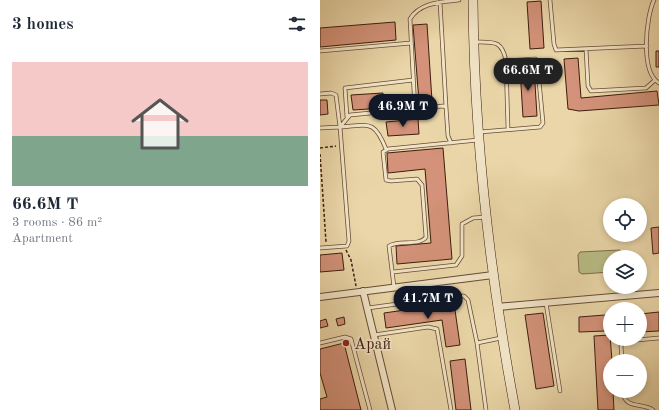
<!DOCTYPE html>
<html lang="en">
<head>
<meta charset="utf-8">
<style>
	body { margin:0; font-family:"Old Standard TT",serif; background:#f2f2f3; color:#1f2937; height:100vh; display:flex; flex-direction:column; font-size:15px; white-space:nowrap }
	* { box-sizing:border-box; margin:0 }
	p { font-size:13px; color:#747a83 }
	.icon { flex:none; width:22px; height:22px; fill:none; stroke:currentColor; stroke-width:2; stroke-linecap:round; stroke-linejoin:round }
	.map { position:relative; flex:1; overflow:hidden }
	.details { display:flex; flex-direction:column; background:#fff; width:320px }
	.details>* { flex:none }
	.tools { position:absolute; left:283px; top:198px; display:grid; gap:8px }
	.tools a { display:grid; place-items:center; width:44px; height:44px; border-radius:50%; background:#fff; box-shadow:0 2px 6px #0003; font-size:20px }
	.price { position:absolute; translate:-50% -34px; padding:0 9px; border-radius:14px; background:#111827; color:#fff; font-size:13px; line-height:26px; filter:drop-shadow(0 1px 2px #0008) }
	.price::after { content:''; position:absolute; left:50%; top:24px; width:12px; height:9px; margin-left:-6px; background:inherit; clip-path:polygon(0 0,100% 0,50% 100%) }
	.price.active { background:#222; color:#fff }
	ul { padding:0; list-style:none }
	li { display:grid; align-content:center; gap:8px; height:212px; padding:0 12px }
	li+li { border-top:1px solid #e0e1e3 }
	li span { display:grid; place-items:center; height:124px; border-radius:0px; color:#555 }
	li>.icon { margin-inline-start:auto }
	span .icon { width:72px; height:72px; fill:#fffc; stroke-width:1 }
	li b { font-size:17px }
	h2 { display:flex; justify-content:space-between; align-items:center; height:48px; padding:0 12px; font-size:17px }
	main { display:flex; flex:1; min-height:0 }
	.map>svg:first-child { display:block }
	.green { fill:#b9bd86; stroke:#7b6d4b }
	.building { fill:#d39279; stroke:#3d1d10 }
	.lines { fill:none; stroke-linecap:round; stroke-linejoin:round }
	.lane-casing { stroke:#684b36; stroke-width:4.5 }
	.street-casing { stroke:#684b36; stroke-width:8 }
	.secondary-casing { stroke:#3d1d10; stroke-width:10 }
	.path { stroke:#3d1d10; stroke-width:1.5; stroke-dasharray:3 2; stroke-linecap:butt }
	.lane { stroke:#f1e4c6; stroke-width:3 }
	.street { stroke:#f1e4c6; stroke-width:6 }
	.secondary { stroke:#f1e4c6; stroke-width:9 }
	.poi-dot { fill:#8f2418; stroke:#f1e4c6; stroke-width:1.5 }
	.labels { text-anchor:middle; stroke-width:3.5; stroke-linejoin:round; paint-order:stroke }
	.poi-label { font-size:16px; fill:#3d1d10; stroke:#f1e4c6; text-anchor:start }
</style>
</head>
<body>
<main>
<section class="details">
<h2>3 homes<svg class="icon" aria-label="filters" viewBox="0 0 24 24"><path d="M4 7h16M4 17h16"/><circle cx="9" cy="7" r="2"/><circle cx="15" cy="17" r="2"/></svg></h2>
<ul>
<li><span style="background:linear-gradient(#f6c9c9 60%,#7fa58c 0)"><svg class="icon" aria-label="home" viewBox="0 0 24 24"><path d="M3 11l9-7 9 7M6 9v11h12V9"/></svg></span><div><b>66.6M ₸</b><p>3 rooms · 86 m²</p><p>Apartment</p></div></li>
</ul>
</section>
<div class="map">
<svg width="339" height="410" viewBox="0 0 339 410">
	<rect width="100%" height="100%" fill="#ead6a8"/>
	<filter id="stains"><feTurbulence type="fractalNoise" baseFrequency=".005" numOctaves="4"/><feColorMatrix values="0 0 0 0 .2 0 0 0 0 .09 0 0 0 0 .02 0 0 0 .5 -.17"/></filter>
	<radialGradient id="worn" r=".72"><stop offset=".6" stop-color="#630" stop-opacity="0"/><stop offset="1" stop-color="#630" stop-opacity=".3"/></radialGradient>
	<path class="green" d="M 300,250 L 302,257 L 290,257 L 290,272 L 262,274 L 259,272 L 258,255 L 260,252 Z"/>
	<path class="building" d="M 221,1 L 224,48 L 210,49 L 207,2 Z
		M 75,22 L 76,40 L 0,47 L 0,28 Z
		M 107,24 L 112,101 L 99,102 L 93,25 Z
		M 336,51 L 339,51 L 339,67 L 336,67 Z
		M 258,58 L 261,98 L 337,91 L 339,105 L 259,111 L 248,109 L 244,59 Z
		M 214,68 L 217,116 L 203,117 L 200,69 Z
		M 63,93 L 64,108 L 33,110 L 31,95 Z
		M 0,100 L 7,100 L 8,114 L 0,115 Z
		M 98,119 L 99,134 L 68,136 L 66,122 Z
		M 123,148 L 132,259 L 77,264 L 76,246 L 111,243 L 105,169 L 68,173 L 67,153 Z
		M 339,227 L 339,253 L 333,254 L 331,228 Z
		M 22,253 L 24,270 L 0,272 L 0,255 Z
		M 134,303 L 140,345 L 126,347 L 122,320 L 66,328 L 64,313 Z
		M 339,312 L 339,331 L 320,332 L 320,314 Z
		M 223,313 L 234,386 L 216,389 L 205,315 Z
		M 285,315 L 286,331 L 259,332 L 259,317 Z
		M 24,317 L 25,324 L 18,326 L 16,319 Z
		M 6,319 L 8,326 L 0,328 L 0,321 Z
		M 290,335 L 292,361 L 290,361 L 290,391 L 293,391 L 294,410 L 278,410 L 274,336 Z
		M 24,343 L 41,410 L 0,410 L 0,399 L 7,397 L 0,373 L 0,349 Z
		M 145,359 L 151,410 L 136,410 L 130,361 Z"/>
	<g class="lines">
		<defs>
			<path id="lane" d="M 230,0 L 234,44 L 236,50 L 327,46
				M 334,0 C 326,17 320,72 339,83
				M 120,2 L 126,107
				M 155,42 C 174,42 182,40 186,61 L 215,59 L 217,60 L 223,123 L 220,127 L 160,132
				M 266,49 L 268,86 L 271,91 L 326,88 L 335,80
				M 0,51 L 91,43
				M 186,61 L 188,129
				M 0,94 L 11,93 L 16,95 L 20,127
				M 95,109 L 90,19 C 100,2 122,2 139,0
				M 27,117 L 25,88 L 93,80
				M 20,127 L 30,115 L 123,106 L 126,107 L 128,136 L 131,143
				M 20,127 C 49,125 54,119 66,149
				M 0,128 L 20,127 L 29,241 L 27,246 L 0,248
				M 73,272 L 136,265 L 142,256 L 142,224 L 153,218 L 166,217
				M 74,287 L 69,246 C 79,239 99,247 106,237 L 102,185 L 97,179 L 71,181 L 66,180 L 63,152 L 68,149 L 158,140
				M 226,303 L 240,391
				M 48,308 L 136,296 L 144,296 L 148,300 L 157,343
				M 54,335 L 108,327 L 117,329 L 131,410
				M 0,343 L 25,337 L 31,339 L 50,410
				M 302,361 L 301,346 L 306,341 L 339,338
				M 303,391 C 304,410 322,402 333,410
				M 166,410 L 157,343 L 181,338"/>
			<path id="street" d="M 43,291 L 72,410
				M 0,297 L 173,275
				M 177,307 L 339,293"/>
			<path id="secondary" d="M 153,0 C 154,138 170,275 195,410"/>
		</defs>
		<use href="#lane" class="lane-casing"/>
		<use href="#street" class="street-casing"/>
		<use href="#secondary" class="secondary-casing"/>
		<path class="path" d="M 0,148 L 16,146
			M 0,154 L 6,242
			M 26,250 L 31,260 L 36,286"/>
		<use href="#lane" class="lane"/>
		<use href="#street" class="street"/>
		<use href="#secondary" class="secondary"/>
	</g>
	<circle class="poi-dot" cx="26" cy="343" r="4"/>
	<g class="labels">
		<g class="poi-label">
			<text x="34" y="349">Арай</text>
		</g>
	</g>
	<rect width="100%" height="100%" filter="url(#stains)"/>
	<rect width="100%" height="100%" fill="url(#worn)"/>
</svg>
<div class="tools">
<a><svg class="icon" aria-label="locate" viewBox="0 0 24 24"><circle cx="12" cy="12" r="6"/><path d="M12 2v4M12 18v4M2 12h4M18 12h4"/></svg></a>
<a><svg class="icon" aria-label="layers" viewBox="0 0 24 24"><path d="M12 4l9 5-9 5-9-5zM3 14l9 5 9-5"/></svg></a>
<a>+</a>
<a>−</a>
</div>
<b class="price active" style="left:208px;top:92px">66.6M ₸</b>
<b class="price" style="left:83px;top:128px">46.9M ₸</b>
<b class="price" style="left:108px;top:320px">41.7M ₸</b>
</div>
</main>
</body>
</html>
